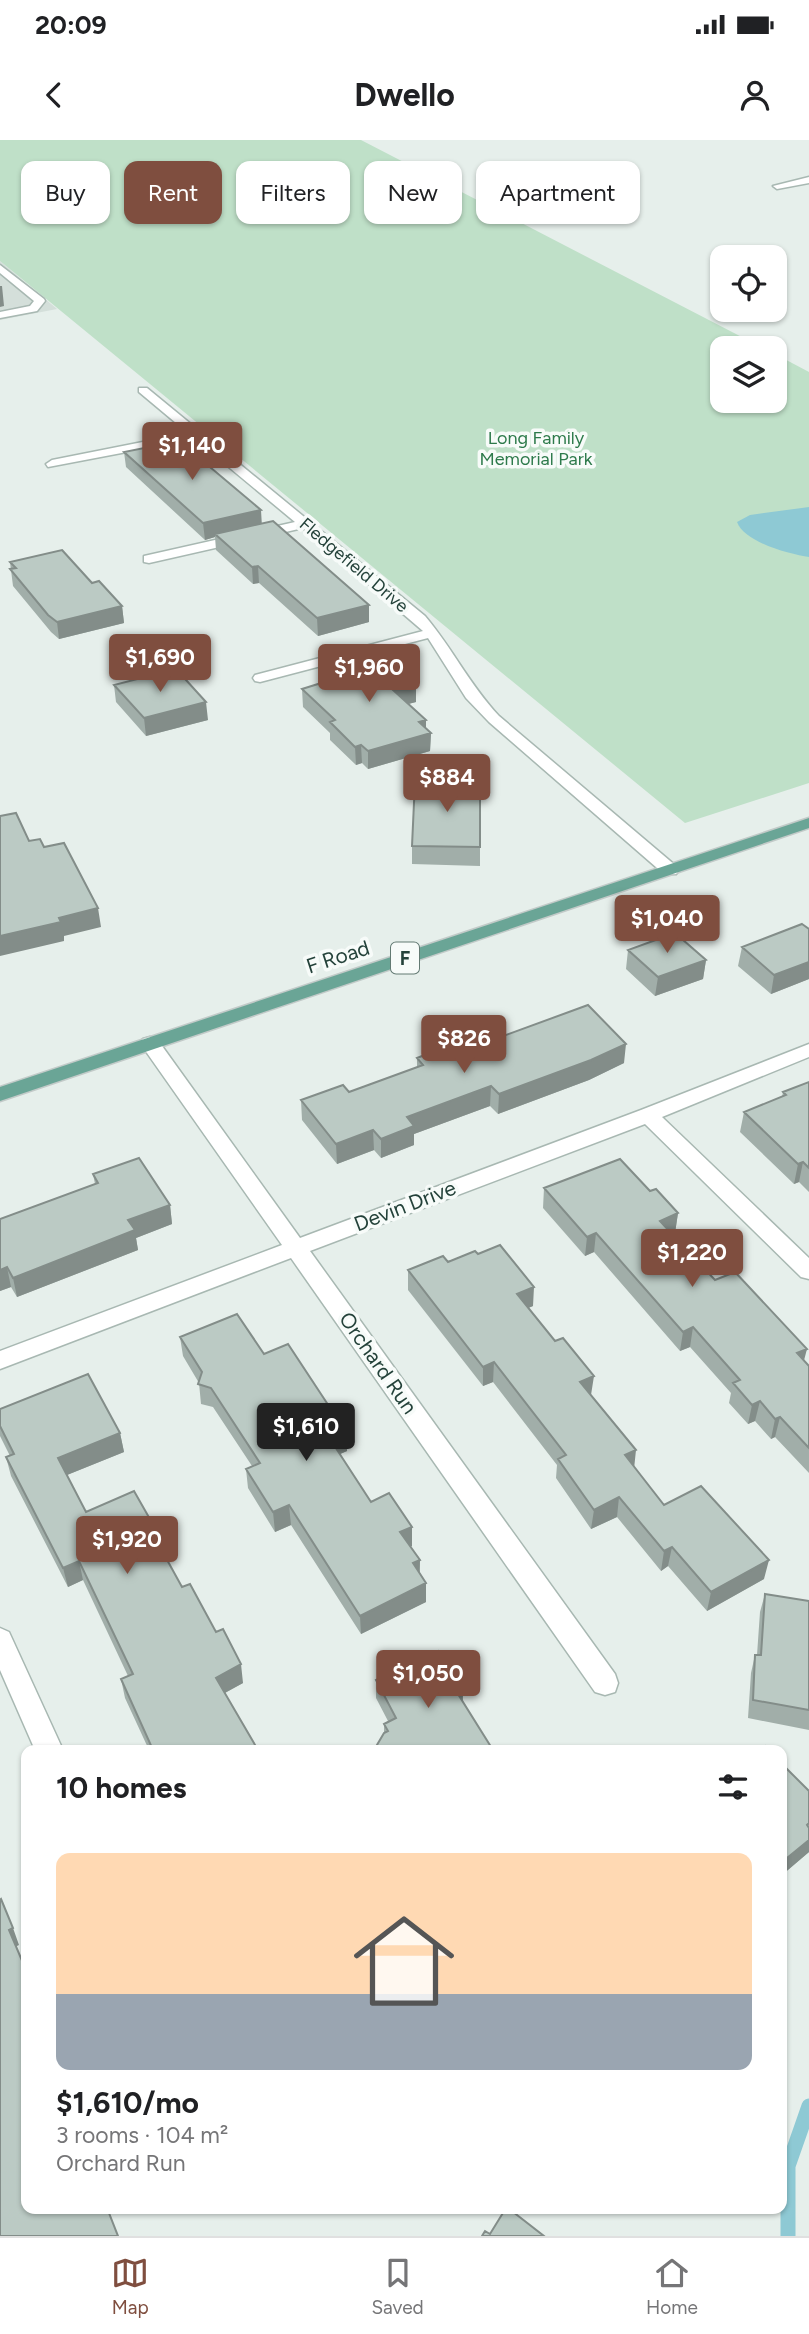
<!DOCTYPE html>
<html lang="en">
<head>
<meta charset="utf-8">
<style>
	body { margin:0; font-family:Figtree,sans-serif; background:#f6f6f6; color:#202124; height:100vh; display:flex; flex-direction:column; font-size:26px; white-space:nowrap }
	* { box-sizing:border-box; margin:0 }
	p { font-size:23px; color:#757577 }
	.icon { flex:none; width:38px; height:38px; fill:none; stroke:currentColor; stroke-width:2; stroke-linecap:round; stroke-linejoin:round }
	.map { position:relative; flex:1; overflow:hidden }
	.drawer { position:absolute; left:21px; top:1605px; width:766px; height:469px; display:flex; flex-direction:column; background:#fff; border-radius:14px; box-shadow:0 2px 5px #0004 }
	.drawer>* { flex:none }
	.top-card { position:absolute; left:21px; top:21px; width:768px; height:63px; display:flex; gap:14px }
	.fabs { position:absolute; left:710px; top:105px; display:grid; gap:14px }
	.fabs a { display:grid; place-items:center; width:77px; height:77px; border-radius:14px; background:#fff; box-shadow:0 2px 5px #0004; font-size:35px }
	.price { position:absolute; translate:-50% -60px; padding:0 16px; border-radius:7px; background:#7f4e3f; color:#fff; font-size:23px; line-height:46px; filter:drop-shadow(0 2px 4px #0008) }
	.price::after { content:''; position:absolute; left:50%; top:42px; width:21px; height:16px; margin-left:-10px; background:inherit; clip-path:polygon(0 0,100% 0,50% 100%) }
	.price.on { background:#222; color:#fff }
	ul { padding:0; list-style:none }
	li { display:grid; align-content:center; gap:14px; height:371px; padding:0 35px }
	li+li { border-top:2px solid #e0e0e0 }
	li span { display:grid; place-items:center; height:217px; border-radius:14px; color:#555 }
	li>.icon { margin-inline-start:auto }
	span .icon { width:126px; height:126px; fill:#fffc; stroke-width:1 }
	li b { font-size:30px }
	h2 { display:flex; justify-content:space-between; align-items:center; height:84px; padding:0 35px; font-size:30px }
	.tag { padding:0 24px; border-radius:14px; background:#fff; box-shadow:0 2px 5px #0004; font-size:24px; line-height:63px }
	.tag.on { background:#7f4e3f; color:#fff }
	.status { display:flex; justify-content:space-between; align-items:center; height:49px; padding:0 35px; background:#fff; direction:ltr }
	.status svg { height:19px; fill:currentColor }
	header { display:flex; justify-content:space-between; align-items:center; height:91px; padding:0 35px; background:#fff; font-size:32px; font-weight:700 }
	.tabs { display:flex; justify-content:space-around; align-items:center; height:98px; border-top:2px solid #e0e0e0; background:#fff; font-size:19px; color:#757577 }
	.tabs a { display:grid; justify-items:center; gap:4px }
	.tabs .on { color:#7f4e3f }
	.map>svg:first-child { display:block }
	.built { fill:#d4dfda }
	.green { fill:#bfe0c8 }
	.water { fill:#8ec9d4 }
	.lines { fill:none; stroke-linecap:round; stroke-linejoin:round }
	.stream { stroke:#8ec9d4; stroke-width:15 }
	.minor-casing { stroke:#a8b8b2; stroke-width:3 }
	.major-casing { stroke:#c2cac8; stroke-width:3 }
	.minor { fill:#fff; fill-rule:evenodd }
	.major { fill:#6aa596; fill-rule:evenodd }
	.wall { fill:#a1aea9 }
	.shaded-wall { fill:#838d89 }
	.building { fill:#bbcac4; stroke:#838d89; stroke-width:2 }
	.labels { text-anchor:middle; stroke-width:7; stroke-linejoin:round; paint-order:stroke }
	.far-park-label { font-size:18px; fill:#2d7a4b; stroke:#f7fbf9 }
	.far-street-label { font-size:18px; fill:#24423a; stroke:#f7fbf9 }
	.shield { fill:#f7fbf9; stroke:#637a73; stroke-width:2 }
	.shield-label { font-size:19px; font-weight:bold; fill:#24423a }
	.street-label { font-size:21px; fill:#24423a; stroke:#f7fbf9 }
</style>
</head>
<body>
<div class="status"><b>20:09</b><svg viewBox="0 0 49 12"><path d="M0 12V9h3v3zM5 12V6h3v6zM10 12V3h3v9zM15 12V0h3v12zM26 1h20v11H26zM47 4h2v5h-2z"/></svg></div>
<header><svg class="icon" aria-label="back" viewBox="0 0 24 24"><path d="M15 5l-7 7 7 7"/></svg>Dwello<svg class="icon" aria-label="person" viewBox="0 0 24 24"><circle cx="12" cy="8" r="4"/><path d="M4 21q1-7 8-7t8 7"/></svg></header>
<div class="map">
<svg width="809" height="2096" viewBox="0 0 809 2096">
	<rect width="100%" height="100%" fill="#e6efeb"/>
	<path class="built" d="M 0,121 L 57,169 L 0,180 Z"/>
	<path class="green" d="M 0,0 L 361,0 L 763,208 L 723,208 L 723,261 L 775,261 L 775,214 L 809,232 L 809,643 L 685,683 L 0,121 Z"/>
	<path class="water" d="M 809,367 L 809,417 C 789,414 744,402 737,382 L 750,375 Z"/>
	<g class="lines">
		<path class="stream" d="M 788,2096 L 788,2026 L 809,1966"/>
		<defs>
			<path id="minor" d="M 809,37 L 809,43 L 777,49 L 773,46 Z
				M 0,125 L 44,159 L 45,161 L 37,171 L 0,178 L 0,172 L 30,166 L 34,161 L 0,133 Z
				M 139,248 L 147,248 L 425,476 C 453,509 469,544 499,576 L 676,726 L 679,730 L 676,734 L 664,734 L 489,582 L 466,558 L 428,498 L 260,542 L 255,541 L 253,538 L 255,535 L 423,491 L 303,388 L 149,423 L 144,422 L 144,416 L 295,382 L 195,299 L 48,327 L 46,324 L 52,320 L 188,293 L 139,252 Z
				M 150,897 L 157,899 L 300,1098 L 641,970 L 809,904 L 809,917 L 662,977 L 809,1118 L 809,1139 L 801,1137 L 645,984 L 310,1111 L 615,1534 L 618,1543 L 615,1552 L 605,1555 L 595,1552 L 291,1118 L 0,1229 L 0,1211 L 282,1105 L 140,903 L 143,899 Z
				M 0,1488 L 9,1492 L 63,1610 L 35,1610 L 0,1530 Z"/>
			<path id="major" d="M 809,678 L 809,688 L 0,961 L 0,947 Z"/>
		</defs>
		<use href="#minor" class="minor-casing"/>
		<use href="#major" class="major-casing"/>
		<use href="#minor" class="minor"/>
		<use href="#major" class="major"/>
	</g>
	<path class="wall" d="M 124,312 L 261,370 L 261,383 L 369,465 L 369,482 L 318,496 L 259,443 L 253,444 L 216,410 L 215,397 L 205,400 L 126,327 Z
		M 10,422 L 92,443 L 122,466 L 124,483 L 59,499 L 51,492 L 13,446 Z
		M 326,531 L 416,562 L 408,564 L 426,589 L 431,593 L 430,611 L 368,629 L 362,623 L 356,625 L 330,600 L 330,593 L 303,567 L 302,549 L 326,542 Z
		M 114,545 L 208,580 L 146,596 L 116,562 Z
		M 412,706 L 480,707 L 480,726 L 412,724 Z
		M 809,789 L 809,839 L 771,854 L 738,826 L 742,807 Z
		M 628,810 L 706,820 L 703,839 L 655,856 L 626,829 Z
		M 465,910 L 624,923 L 589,940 L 498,974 L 490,966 L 414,994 L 414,1005 L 381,1018 L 374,1010 L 337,1024 L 302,980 L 301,960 L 349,952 L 417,927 L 417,918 Z
		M 809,942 L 809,1052 L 799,1042 L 794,1044 L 740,992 L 744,972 L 782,957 L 783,952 Z
		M 93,1034 L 170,1065 L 172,1084 L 136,1098 L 138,1110 L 17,1157 L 11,1147 L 0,1151 L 0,1079 L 95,1044 Z
		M 544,1048 L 650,1051 L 678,1073 L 675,1093 L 672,1094 L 715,1140 L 809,1226 L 809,1333 L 775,1297 L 771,1299 L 755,1281 L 748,1284 L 729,1263 L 731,1253 L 690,1207 L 680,1211 L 594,1112 L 585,1116 L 543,1068 Z
		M 478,1114 L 533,1166 L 528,1168 L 591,1255 L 634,1327 L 664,1365 L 764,1439 L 707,1471 L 668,1426 L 661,1431 L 617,1377 L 591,1389 L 556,1338 L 557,1325 L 493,1242 L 483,1246 L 408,1150 L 408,1130 Z
		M 180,1197 L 264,1214 L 346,1292 L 347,1311 L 340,1314 L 371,1362 L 412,1406 L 410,1407 L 420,1420 L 420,1433 L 426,1443 L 426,1462 L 361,1494 L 291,1385 L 275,1392 L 248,1348 L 246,1329 L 252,1326 L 213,1267 L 201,1264 L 199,1243 L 183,1216 Z
		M 0,1269 L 120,1293 L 124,1312 L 67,1335 L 86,1372 L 162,1411 L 182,1447 L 243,1543 L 225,1553 L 258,1610 L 149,1610 L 125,1558 L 121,1539 L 128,1536 L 83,1440 L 68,1447 L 11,1336 L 6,1317 L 10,1316 L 0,1296 Z
		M 765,1454 L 809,1461 L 809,1590 L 748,1578 L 751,1533 L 755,1515 L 757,1515 L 760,1472 Z
		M 376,1540 L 463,1551 L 463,1561 L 384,1593 L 384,1584 L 388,1581 L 376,1558 Z
		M 782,1624 L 809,1651 L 809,1712 L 782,1735 Z"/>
	<path class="shaded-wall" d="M 0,146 L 2,146 L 4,166 L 0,167 Z
		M 261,370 L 262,387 L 215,394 L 215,397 L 205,400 L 203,383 Z
		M 258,426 L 259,443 L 253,444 L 252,427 Z
		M 369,465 L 369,482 L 318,496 L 317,478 Z
		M 122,466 L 124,483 L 59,499 L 57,482 Z
		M 416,544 L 416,562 L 393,568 L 393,550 Z
		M 206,562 L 208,580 L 146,596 L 144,578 Z
		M 426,580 L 426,595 L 431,593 L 430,611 L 368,629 L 368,611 L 419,582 Z
		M 361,605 L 362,623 L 356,625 L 355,607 Z
		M 98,768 L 101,787 L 64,796 L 64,801 L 0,816 L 0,796 L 59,778 Z
		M 706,820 L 703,839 L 655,856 L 658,837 Z
		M 809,822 L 809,839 L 771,854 L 774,835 Z
		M 626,904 L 624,923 L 589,940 L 498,974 L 499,954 Z
		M 491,946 L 490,966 L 414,994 L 414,1005 L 381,1018 L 381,999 L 407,977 Z
		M 373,990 L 374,1010 L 337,1024 L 336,1004 Z
		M 803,1022 L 799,1042 L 794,1044 L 798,1024 Z
		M 170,1065 L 172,1084 L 136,1098 L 138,1110 L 17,1157 L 13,1138 L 128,1080 Z
		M 678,1073 L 675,1093 L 657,1100 L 660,1081 Z
		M 596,1093 L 594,1112 L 585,1116 L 587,1097 Z
		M 7,1127 L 11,1147 L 0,1151 L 0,1130 Z
		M 534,1147 L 533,1166 L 516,1173 L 517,1154 Z
		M 693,1187 L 690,1207 L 680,1211 L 683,1192 Z
		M 807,1209 L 802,1228 L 797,1213 Z
		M 494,1222 L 493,1242 L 483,1246 L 483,1227 Z
		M 594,1236 L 591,1255 L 580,1242 Z
		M 760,1261 L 755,1281 L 748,1284 L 752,1265 Z
		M 780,1277 L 775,1297 L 771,1299 L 775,1279 Z
		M 346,1292 L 347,1311 L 331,1318 L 330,1299 Z
		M 120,1293 L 124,1312 L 62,1337 L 58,1318 Z
		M 636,1310 L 634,1329 L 625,1315 Z
		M 619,1357 L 617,1377 L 591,1389 L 594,1370 Z
		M 289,1365 L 291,1385 L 275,1392 L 273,1372 Z
		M 412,1387 L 412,1406 L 400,1411 L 400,1392 Z
		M 159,1395 L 162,1415 L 155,1398 Z
		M 672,1407 L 668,1426 L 661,1431 L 664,1411 Z
		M 420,1420 L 419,1439 L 413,1423 Z
		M 769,1420 L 764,1439 L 707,1471 L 711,1452 Z
		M 79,1421 L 83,1440 L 68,1447 L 63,1428 Z
		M 426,1443 L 426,1462 L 361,1494 L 360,1476 Z
		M 241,1524 L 243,1543 L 219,1556 L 216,1538 Z
		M 463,1551 L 462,1570 L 458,1554 Z
		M 809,1700 L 809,1712 L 782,1735 L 787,1718 Z
		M 13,1788 L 19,1805 L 15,1807 L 9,1790 Z"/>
	<path class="building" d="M 179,301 L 261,370 L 203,383 L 124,312 Z
		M 273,381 L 369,465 L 317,478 L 258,426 L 252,427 L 215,394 Z
		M 62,410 L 92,443 L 99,441 L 122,466 L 57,482 L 48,475 L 10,429 L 16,428 L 10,422 Z
		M 370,519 L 387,519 L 416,544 L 393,550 L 426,580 L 419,582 L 431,593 L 368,611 L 361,605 L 355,607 L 330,582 L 335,580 L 302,549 L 334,539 L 326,531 Z
		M 176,529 L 206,562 L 144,578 L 114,545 Z
		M 415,641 L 480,642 L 480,707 L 412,706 Z
		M 16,673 L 29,701 L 40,699 L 44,707 L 64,703 L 98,768 L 59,778 L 61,782 L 0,796 L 0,676 Z
		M 802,784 L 809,789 L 809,822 L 774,835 L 742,807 Z
		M 675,793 L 706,820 L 658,837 L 628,810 Z
		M 588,865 L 626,904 L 591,920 L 499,954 L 491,946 L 407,977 L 414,986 L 381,999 L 373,990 L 336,1004 L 301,960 L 343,945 L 349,952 L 423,925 L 417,918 L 458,902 L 465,910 Z
		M 809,942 L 809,1028 L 803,1022 L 798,1024 L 744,972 L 786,955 L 783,952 Z
		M 139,1018 L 170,1065 L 128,1080 L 135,1090 L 13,1138 L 7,1127 L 0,1130 L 0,1079 L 98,1043 L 93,1034 Z
		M 620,1019 L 650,1051 L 656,1049 L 678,1073 L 660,1081 L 715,1140 L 735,1132 L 807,1209 L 797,1213 L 809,1226 L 809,1308 L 780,1277 L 775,1279 L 760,1261 L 752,1265 L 733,1243 L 740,1240 L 693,1187 L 683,1192 L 596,1093 L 587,1097 L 544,1048 Z
		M 500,1105 L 534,1147 L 517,1154 L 555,1201 L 563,1198 L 594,1236 L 580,1242 L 636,1310 L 625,1315 L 664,1365 L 701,1346 L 769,1420 L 711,1452 L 672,1407 L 664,1411 L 619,1357 L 594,1370 L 558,1319 L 566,1315 L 494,1222 L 483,1227 L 408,1130 L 443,1116 L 448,1122 L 475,1111 L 478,1114 Z
		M 237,1174 L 264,1214 L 288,1204 L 346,1292 L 330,1299 L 371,1362 L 389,1353 L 412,1387 L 400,1392 L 420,1420 L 413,1423 L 426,1443 L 360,1476 L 289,1365 L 273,1372 L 246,1329 L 260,1323 L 211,1248 L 198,1244 L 202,1232 L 180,1197 Z
		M 88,1234 L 120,1293 L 58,1318 L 86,1372 L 134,1351 L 159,1395 L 155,1398 L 182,1447 L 190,1444 L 216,1492 L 223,1489 L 241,1524 L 216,1538 L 258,1610 L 153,1610 L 121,1539 L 133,1534 L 79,1421 L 63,1428 L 6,1317 L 14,1314 L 0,1286 L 0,1269 Z
		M 765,1454 L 809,1461 L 809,1570 L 753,1560 L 755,1515 L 761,1515 Z
		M 438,1511 L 463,1551 L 458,1554 L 493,1610 L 374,1610 L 384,1593 L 388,1591 L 384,1584 L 396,1578 L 376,1540 Z
		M 765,1606 L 769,1610 L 760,1610 Z
		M 782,1624 L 809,1651 L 809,1683 L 807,1685 L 809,1688 L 809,1700 L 787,1718 L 782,1714 Z
		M 1,1759 L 13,1788 L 9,1790 L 26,1830 L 26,2068 L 107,2068 L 118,2096 L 0,2096 L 0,1760 Z
		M 506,2068 L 508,2068 L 544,2096 L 482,2096 L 485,2091 L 490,2094 Z"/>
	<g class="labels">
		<g class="far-park-label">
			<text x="536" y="304">Long Family<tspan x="536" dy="21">Memorial Park</tspan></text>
		</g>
		<g class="far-street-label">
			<text transform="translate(354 425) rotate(40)" y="6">Fledgefield Drive</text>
		</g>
		<rect class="shield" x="391" y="802.5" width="28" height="31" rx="5"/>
		<g class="shield-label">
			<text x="405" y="825">F</text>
		</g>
		<g class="street-label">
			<text transform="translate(338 817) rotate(-18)" y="7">F Road</text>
			<text transform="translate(405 1066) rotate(-21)" y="7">Devin Drive</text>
			<text transform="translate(378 1223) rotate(55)" y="7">Orchard Run</text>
		</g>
	</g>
</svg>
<div class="fabs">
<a><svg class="icon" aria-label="locate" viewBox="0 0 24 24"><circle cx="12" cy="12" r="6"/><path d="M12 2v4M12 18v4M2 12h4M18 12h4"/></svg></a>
<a><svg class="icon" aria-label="layers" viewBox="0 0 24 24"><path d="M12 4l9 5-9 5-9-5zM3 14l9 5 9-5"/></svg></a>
</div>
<b class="price" style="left:192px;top:342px">$1,140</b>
<b class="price" style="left:160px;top:554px">$1,690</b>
<b class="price" style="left:369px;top:564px">$1,960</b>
<b class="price" style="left:447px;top:674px">$884</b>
<b class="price" style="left:667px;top:815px">$1,040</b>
<b class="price" style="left:464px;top:935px">$826</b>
<b class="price" style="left:692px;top:1149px">$1,220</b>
<b class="price on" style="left:306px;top:1323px">$1,610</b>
<b class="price" style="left:127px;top:1436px">$1,920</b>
<b class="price" style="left:428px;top:1570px">$1,050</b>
<div class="top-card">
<a class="tag">Buy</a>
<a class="tag on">Rent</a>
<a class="tag">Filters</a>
<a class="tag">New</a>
<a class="tag">Apartment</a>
</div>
<section class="drawer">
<h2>10 homes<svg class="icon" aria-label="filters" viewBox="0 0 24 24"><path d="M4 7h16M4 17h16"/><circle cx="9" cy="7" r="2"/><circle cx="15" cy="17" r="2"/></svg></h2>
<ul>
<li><span style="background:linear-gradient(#ffd9b3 65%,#9aa5b1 0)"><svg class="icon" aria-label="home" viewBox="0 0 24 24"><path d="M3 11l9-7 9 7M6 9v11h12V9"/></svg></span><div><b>$1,610/mo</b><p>3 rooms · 104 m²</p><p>Orchard Run</p></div></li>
</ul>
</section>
</div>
<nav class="tabs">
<a class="on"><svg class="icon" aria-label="map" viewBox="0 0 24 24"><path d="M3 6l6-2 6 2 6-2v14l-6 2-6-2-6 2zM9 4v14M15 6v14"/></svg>Map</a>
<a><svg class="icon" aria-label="saved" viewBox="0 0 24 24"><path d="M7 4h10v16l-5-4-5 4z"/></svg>Saved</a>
<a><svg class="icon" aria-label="home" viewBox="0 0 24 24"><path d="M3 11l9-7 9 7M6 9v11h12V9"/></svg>Home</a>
</nav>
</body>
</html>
